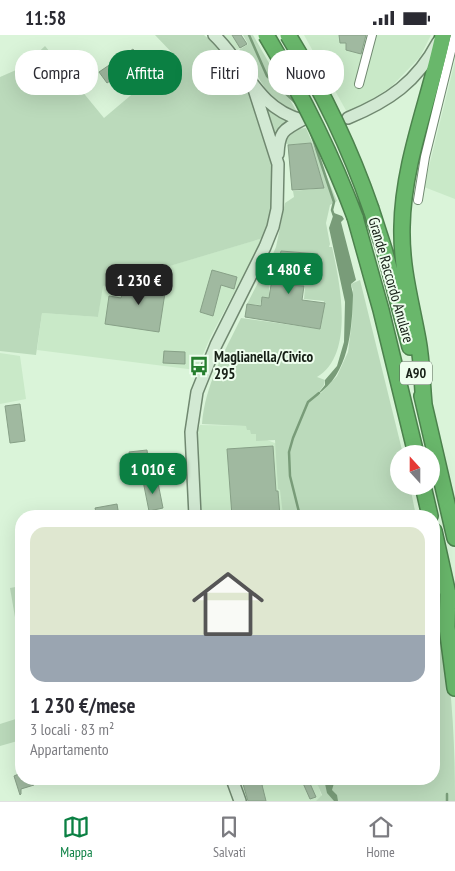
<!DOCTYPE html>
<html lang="it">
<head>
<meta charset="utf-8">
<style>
	body { margin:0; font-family:"PT Sans Narrow",sans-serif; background:#f2f2f3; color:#2b2b33; height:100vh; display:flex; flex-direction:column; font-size:19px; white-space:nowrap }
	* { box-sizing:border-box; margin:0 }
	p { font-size:16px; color:#7c7c81 }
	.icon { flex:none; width:28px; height:28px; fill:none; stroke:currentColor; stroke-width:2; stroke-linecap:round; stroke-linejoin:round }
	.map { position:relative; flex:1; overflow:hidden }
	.details { position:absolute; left:15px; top:475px; width:425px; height:275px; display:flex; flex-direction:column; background:#fff; border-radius:20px; box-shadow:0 5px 20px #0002 }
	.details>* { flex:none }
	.hud { position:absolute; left:15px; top:15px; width:425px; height:45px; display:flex; gap:10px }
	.needle { width:32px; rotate:339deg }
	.tools { position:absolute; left:390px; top:410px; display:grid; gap:10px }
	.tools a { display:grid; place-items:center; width:50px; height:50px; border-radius:50%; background:#fff; box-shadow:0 5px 20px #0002; font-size:25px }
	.price { position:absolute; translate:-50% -42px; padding:0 11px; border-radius:10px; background:#0b8043; color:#fff; font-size:16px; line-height:32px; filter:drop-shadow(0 1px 2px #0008) }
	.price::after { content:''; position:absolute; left:50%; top:30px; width:15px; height:11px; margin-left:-8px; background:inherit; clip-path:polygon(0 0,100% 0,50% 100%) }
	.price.active { background:#222; color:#fff }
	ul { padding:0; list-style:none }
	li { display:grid; align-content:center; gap:10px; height:265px; padding:0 15px }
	li span { display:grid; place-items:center; height:155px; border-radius:15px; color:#555 }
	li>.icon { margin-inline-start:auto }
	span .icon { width:90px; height:90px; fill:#fffc; stroke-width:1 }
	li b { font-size:21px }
	.pill { padding:0 18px; border-radius:20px; background:#fff; box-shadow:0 5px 20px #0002; font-size:18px; line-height:45px }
	.pill.active { background:#0b8043; color:#fff }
	.status { display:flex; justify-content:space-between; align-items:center; height:35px; padding:0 25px; background:#fff; direction:ltr }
	.status svg { height:14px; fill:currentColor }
	.tab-bar { display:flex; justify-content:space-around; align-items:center; height:70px; border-top:1px solid #e1e1e2; background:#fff; font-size:14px; color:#7c7c81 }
	.tab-bar a { display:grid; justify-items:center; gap:2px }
	.tab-bar .active { color:#0b8043 }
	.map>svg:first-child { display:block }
	.built { fill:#c9e9c8 }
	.green { fill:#bbdabb }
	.water { fill:#799c79 }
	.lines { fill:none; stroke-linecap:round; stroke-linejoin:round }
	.stream { stroke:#799c79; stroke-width:2.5 }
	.building { fill:#a0b9a0; stroke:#87a087 }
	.minor-casing { stroke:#708870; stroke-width:10 }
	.secondary-casing { stroke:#708870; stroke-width:14 }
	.motorway-casing { stroke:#4c824d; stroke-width:18 }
	.minor { stroke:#fff; stroke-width:8 }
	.secondary { stroke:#d2e9d3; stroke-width:11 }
	.motorway { stroke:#69b76b; stroke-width:15 }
	.motorway-bridge-casing { stroke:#4c824d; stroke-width:18; stroke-linecap:butt }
	.motorway-bridge { stroke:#69b76b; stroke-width:15 }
	.labels { text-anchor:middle; stroke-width:4; stroke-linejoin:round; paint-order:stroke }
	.shield { fill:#eefeee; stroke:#576257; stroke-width:1 }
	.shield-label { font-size:14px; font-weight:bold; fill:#161f16 }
	.street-label { font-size:15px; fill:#161f16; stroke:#eefeee }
	.poi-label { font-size:15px; font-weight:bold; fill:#161f16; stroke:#eefeee; text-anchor:start }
</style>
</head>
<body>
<div class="status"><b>11:58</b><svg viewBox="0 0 49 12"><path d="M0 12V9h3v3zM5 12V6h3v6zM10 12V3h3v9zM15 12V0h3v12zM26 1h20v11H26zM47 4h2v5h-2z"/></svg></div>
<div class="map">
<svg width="455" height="766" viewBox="0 0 455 766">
	<rect width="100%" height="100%" fill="#daf4d9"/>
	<path class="built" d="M 223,0 L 242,0 L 247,9 L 237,15 Z
		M 304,0 L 431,0 L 420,22 L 391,52 L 348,79 Z
		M 455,26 L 455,164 L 424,152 Z
		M 263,203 L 211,301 L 196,335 L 37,315 L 42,278 L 98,282 L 102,251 Z
		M 0,318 L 20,321 L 26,364 L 0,369 Z
		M 200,390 L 256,391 L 267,405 L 280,410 L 288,481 L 201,481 L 198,402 L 198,394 Z
		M 238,744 L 316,744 L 323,766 L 246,766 Z"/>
	<path class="green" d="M 155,0 L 204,0 L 214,8 L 231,28 L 247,53 L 269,103 L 278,138 L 270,201 L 103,251 L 98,282 L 42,278 L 36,320 L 0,316 L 0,42 L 23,32 L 45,11 L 104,83 L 176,22 Z
		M 243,0 L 253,0 L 297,77 C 269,75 257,32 239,15 L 248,9 Z
		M 266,74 L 288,86 L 275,99 L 274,99 Z
		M 306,93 L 337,166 L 330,170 L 326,188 L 330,209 L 329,212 L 332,212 C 340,248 355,319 317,342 L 325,345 L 324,350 L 317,360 L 319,360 L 337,341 L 348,317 L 352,286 L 353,255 L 351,249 L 360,245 L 403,419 L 399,419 L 399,451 L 410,451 L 416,481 L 286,481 L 286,480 L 283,480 L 280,455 L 278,454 L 275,405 L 256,406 L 256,399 L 251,399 L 250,395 L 247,395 L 246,391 L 202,389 C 205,350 224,318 241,283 L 320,294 L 324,266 L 304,264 L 305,251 L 296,250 L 297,235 L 316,236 L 318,219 L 281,216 L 280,219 L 277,220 L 275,232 L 268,230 L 276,212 L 285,168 L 294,162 L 293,156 L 324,153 L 311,108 L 288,110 L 284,107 L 283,103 L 295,94 Z
		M 264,236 L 272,237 L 269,254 L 270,263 L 262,262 L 260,270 L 247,269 Z
		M 21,551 L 21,593 L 17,594 L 10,553 Z
		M 434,559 C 451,628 455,695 455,766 L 316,766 L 322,760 L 315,744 L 434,744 Z
		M 19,683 L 21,691 L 21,705 L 0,711 L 0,689 Z"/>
	<path class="water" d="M 334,178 L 342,181 L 344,184 L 341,187 L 356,245 L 351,249 C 351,253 353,256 353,260 C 352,295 349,339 317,360 L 325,350 L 325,345 L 337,331 L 344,307 L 345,267 L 329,193 Z
		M 324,744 L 328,744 L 334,748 L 332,755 L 337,760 L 338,766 L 334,766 L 327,758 Z"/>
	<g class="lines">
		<path class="stream" d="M 249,0 L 267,41 L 297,69
			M 311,98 L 334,167 L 332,175 L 334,181
			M 300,481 L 290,441 L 289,417 L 293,403 L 308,367 L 319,358
			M 447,759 L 447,766"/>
	</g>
	<path class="building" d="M 232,0 L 241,0 L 247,9 L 240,13 Z
		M 339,0 L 366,0 L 361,19 L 346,15 L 346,8 L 340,8 Z
		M 133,14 L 141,25 L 107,48 L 99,37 Z
		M 311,108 L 324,153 L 292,155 L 288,110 Z
		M 281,216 L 318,219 L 316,236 L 287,233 L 285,250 L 304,251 L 302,265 L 325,268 L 320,294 L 245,282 L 247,269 L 261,271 L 262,262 L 269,263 L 273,237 L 275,237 L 278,219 L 280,220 Z
		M 212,235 L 237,242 L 234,254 L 221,250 L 213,281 L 200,277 Z
		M 168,238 L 159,297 L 105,289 L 109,261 L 121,263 L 123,255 L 129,256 L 130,250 Z
		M 164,316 L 185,317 L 185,329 L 163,328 Z
		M 20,369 L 25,406 L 10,408 L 5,371 Z
		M 273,411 L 276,456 L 278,456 L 280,481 L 232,481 L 227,414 Z
		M 147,415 L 149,430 L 131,433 L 129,417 Z
		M 157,443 L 163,473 L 149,476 L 143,446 Z
		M 117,469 L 119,481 L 97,481 L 95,473 Z
		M 21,738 L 21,744 L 32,744 L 34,750 L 21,754 L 21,759 L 20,760 L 14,741 Z
		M 261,744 L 278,744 L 278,745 L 262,750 L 266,766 L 248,766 L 243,749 Z
		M 308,744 L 316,762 L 310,764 L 302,746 Z"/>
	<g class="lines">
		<defs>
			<path id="minor" d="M 359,49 L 372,0
				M 418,165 L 425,122 L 455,0"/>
			<path id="secondary" d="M 214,0 C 246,30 256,73 302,85
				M 348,83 C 389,66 417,47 438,7
				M 278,119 C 279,97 283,95 302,85
				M 195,481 L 191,397 L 197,357 L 216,310 L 265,212 L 273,192 L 277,174 L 278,129 L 253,51
				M 232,744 L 240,766"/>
			<path id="motorway" d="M 371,174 L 384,214 L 410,312
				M 355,182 L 381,275 L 416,419
				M 422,361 L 455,503
				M 424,369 C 422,348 422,326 418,305 C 411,266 401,233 402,192 C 403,126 430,64 443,0
				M 423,451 L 430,481
				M 434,496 L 450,568
				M 448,558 L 447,592 L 455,653"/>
		</defs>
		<use href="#minor" class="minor-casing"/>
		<use href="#secondary" class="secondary-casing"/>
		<use href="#motorway" class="motorway-casing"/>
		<use href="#minor" class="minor"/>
		<use href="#secondary" class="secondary"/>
		<use href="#motorway" class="motorway"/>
		<defs>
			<path id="motorway-bridge" d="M 266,0 C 301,58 331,118 355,182
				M 288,0 C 322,55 350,113 371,174"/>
		</defs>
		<use href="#motorway-bridge" class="motorway-bridge-casing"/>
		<use href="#motorway-bridge" class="motorway-bridge"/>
	</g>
	<defs>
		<symbol id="bus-bare" viewBox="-9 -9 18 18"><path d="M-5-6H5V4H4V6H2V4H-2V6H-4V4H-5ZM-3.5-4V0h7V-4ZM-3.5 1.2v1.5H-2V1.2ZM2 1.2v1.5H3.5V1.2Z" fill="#257e2d" stroke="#eefeee" stroke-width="2.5" paint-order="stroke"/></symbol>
	</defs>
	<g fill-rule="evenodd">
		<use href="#bus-bare" x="185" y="317" width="28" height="28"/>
	</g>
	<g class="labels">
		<rect class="shield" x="400" y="326.5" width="32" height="23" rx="4"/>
		<g class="shield-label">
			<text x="416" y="343">A90</text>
		</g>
		<g class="street-label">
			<text transform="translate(391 245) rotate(74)" y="5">Grande Raccordo Anulare</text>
		</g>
		<g class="poi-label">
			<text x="214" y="327">Maglianella/Civico<tspan x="214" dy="17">295</tspan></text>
		</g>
	</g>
</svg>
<div class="tools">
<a><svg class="needle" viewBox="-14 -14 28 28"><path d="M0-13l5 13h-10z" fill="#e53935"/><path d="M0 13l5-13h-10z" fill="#7c7c81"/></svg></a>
</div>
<b class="price" style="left:289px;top:260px">1 480 €</b>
<b class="price active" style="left:139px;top:271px">1 230 €</b>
<b class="price" style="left:153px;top:460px">1 010 €</b>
<div class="hud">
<a class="pill">Compra</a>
<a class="pill active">Affitta</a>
<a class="pill">Filtri</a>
<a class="pill">Nuovo</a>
</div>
<section class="details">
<ul>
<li><span style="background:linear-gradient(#dfe7d0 70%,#9aa5b1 0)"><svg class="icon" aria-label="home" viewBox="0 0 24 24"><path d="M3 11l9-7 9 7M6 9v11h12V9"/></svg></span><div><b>1 230 €/mese</b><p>3 locali · 83 m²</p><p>Appartamento</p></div></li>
</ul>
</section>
</div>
<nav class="tab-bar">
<a class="active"><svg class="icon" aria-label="map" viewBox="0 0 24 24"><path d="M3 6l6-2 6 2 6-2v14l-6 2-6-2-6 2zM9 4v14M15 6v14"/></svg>Mappa</a>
<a><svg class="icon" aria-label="saved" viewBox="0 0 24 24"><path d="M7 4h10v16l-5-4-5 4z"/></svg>Salvati</a>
<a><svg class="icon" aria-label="home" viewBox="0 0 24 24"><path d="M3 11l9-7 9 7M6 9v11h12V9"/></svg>Home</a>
</nav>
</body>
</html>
